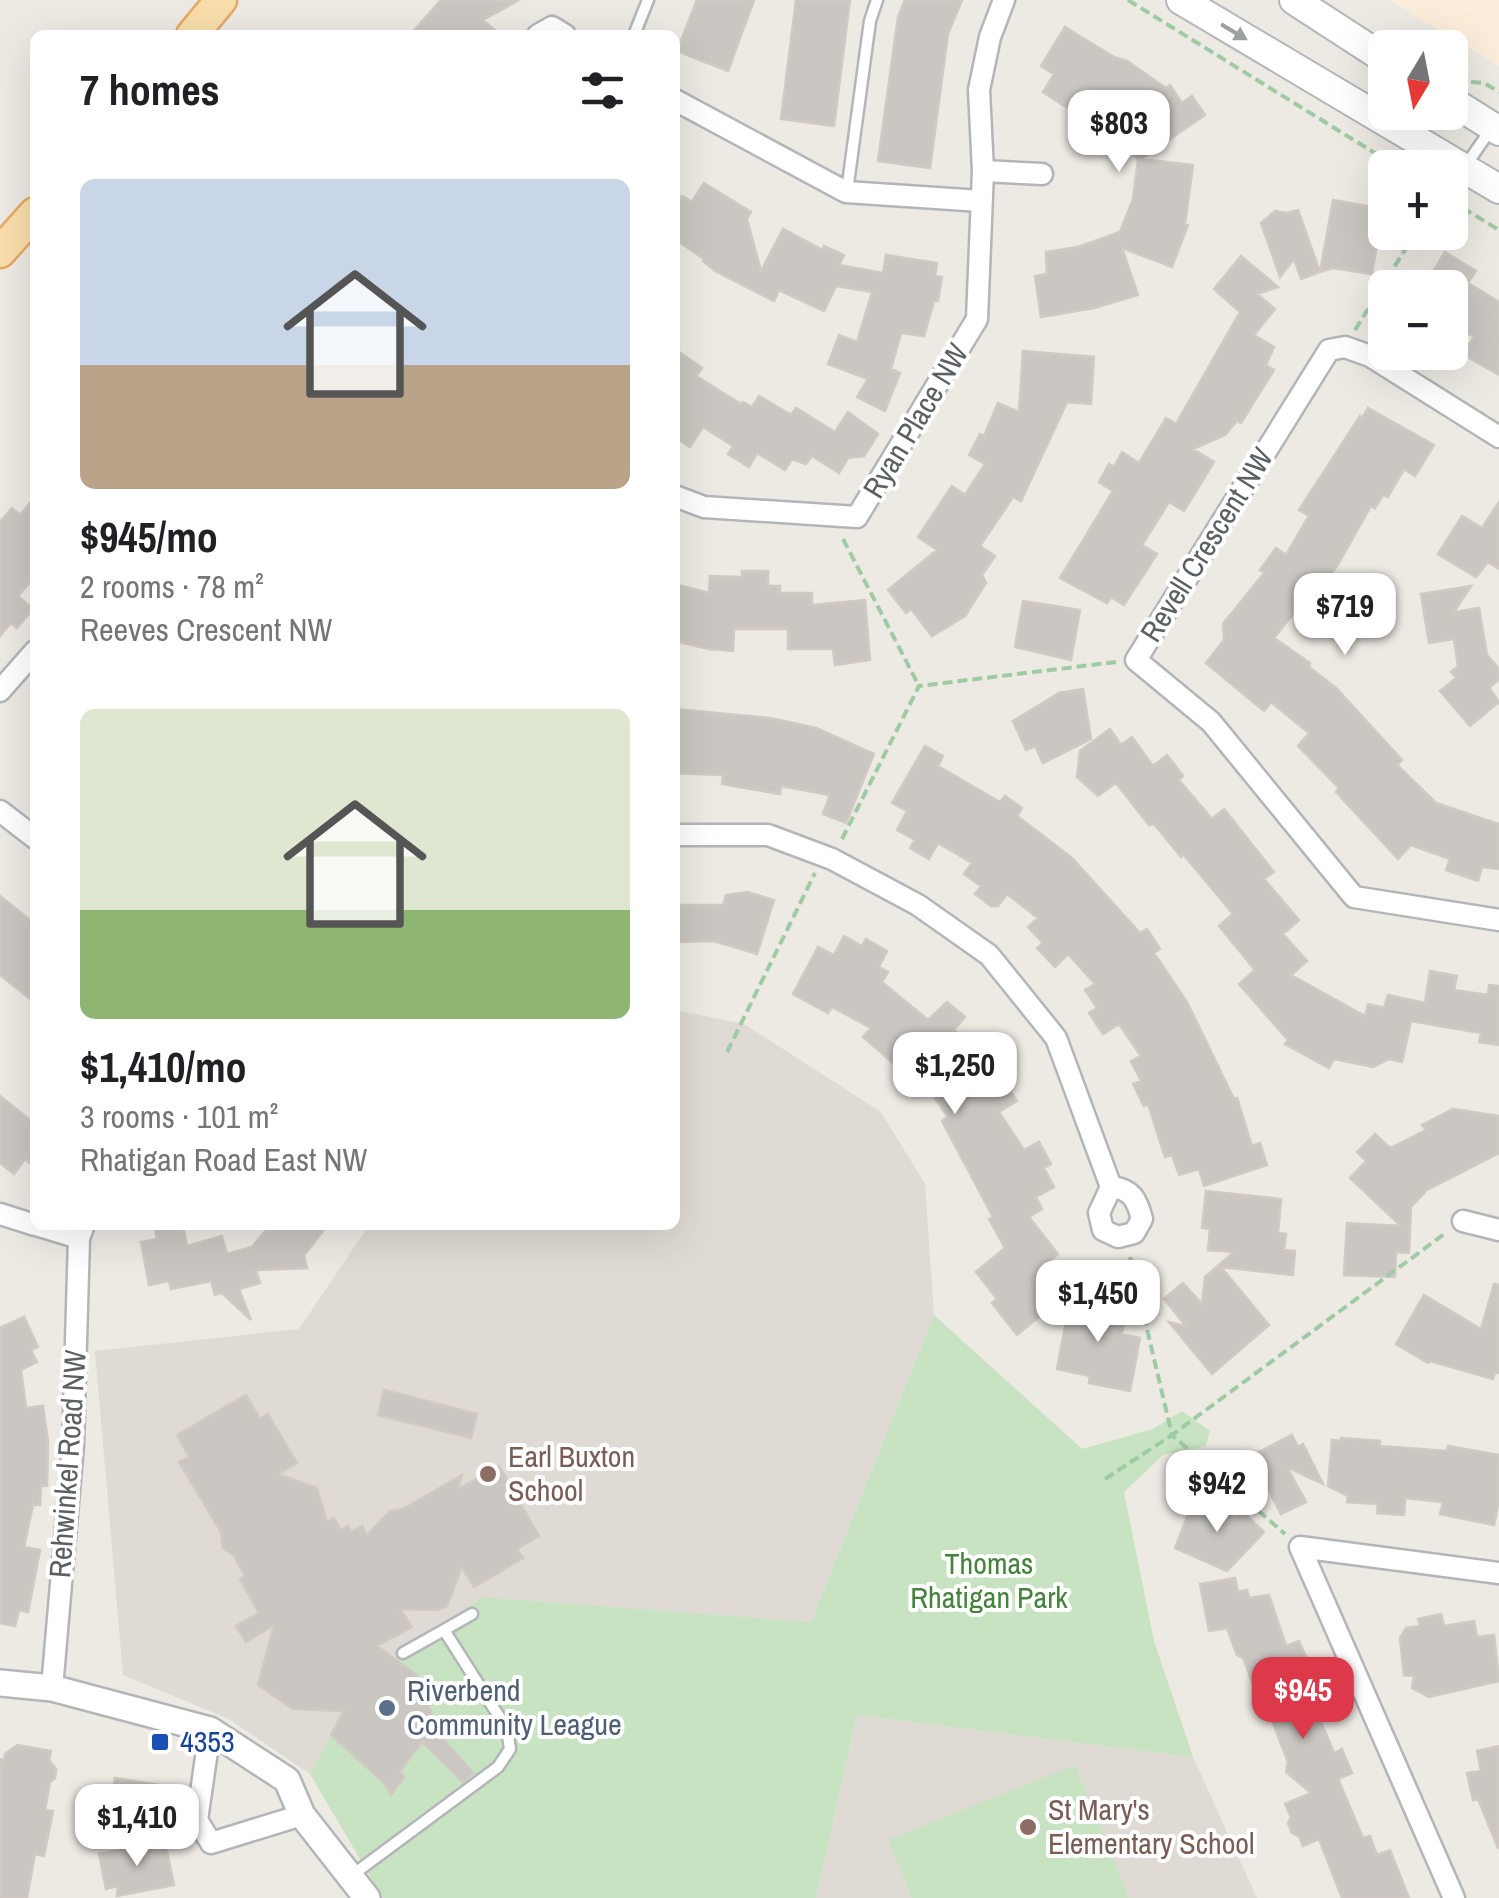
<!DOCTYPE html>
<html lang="en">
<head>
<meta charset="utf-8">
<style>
	body { margin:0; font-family:"Archivo Narrow",sans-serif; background:#f2f2f2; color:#202124; height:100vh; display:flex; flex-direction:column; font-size:38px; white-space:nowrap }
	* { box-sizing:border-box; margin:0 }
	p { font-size:32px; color:#757577 }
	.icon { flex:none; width:55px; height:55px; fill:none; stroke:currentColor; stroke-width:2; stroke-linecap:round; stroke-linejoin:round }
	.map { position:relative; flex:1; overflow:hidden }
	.details { position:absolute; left:30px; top:30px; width:650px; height:1200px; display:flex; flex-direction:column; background:#fff; border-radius:15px; box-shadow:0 10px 40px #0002 }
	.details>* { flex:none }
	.needle { width:65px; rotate:190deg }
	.buttons { position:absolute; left:1368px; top:30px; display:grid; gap:20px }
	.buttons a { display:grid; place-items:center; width:100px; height:100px; border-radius:15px; background:#fff; box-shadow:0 10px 40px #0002; font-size:50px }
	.price { position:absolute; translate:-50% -85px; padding:0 22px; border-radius:20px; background:#fff; color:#222; font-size:32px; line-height:65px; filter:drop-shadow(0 2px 5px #0008) }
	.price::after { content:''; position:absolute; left:50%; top:60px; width:30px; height:22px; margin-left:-15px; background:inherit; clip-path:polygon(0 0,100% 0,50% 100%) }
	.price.current { background:#dc394b; color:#fff }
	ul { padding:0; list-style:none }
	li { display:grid; align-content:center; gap:20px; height:530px; padding:0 50px }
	li span { display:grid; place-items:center; height:310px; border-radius:15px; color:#555 }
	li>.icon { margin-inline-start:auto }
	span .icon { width:180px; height:180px; fill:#fffc; stroke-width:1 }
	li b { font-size:42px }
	h2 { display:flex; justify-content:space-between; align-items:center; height:120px; padding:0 50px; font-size:42px }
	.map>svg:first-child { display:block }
	.commercial { fill:#fbedda }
	.education { fill:#e0dad4 }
	.green { fill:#c7e3c1 }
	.building { fill:#cac6c2; stroke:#d1c9c2; stroke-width:2.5 }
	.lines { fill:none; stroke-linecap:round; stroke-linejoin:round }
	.service-casing { stroke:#b3b6b9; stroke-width:15 }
	.minor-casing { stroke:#b3b6b9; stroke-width:25 }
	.tertiary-casing { stroke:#b3b6b9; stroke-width:30 }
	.secondary-casing { stroke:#b2b7ba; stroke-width:32 }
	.primary-casing { stroke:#e7a962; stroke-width:35 }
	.path { stroke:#9fcba3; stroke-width:4; stroke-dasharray:10 5; stroke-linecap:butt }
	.service { stroke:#fff; stroke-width:10 }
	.minor { stroke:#fff; stroke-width:20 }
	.tertiary { stroke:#fff; stroke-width:25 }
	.secondary { stroke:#fff; stroke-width:28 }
	.primary { stroke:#f9deac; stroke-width:30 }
	.oneway { fill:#9da0a1 }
	.education-dot { fill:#8d6e63; stroke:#fff; stroke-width:4 }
	.service-dot { fill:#5c6f8a; stroke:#fff; stroke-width:4 }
	.transit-dot { fill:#1a4fb4; stroke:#fff; stroke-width:4 }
	.labels { text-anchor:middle; stroke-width:8; stroke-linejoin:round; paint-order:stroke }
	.street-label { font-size:30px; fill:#5b6063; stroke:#fff }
	.education-label { font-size:30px; fill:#785e54; stroke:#fff; text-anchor:start }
	.park-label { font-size:30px; fill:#45823b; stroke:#fff }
	.service-label { font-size:30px; fill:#4e5e75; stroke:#fff; text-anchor:start }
	.transit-label { font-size:30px; fill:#164399; stroke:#fff; text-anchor:start }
</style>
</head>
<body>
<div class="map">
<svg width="1499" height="1898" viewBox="0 0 1499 1898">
	<rect width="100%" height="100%" fill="#ede9e3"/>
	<path class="commercial" d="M 1389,0 L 1499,0 L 1499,66 Z"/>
	<path class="education" d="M 675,1010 L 744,1024 L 881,1112 L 925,1184 L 934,1315 L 811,1622 L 483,1597 L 374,1671 L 363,1674 L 310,1774 L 229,1719 L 123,1675 L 95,1351 L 299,1329 L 369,1225 L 675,1225 Z
		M 857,1715 L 1193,1757 L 1257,1898 L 816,1898 Z"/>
	<path class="green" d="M 934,1315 L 1082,1449 L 1153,1429 L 1182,1411 L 1210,1431 L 1206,1446 L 1163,1455 L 1124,1492 L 1154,1641 L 1193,1757 L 857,1715 L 816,1898 L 383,1898 L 310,1774 L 363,1674 L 374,1671 L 483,1597 L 811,1622 Z
		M 1075,1765 L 1129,1898 L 912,1898 L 888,1840 Z"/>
	<path class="building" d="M 441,0 L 519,0 L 483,20 L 501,35 L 410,35 Z
		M 697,0 L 754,0 L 728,71 L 677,51 Z
		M 796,0 L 850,0 L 834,126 L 781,119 Z
		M 905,0 L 962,0 L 948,34 L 930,168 L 878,161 L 898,17 Z
		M 1065,27 L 1114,57 L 1127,61 L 1166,88 L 1170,85 L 1182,103 L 1192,96 L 1205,115 L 1141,159 L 1193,165 L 1185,224 L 1188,225 L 1172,267 L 1122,248 L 1138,295 L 1094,308 L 1041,317 L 1035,276 L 1047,274 L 1046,252 L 1078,247 L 1120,232 L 1133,199 L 1138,160 L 1113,124 L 1073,97 L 1066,107 L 1043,92 L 1054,74 L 1041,66 Z
		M 704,183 L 751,212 L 747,219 L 761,271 L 783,229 L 823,250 L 824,246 L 844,255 L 839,265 L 883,273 L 886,255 L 937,263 L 935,276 L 942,277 L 938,301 L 934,301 L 924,336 L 901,333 L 891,369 L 900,373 L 885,411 L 857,397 L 868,379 L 828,364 L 839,335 L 857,342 L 872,292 L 836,286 L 824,311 L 779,290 L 774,301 L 715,271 L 703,261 L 704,259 L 675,239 L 675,208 L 682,196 L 692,202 Z
		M 1333,200 L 1378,208 L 1376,219 L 1381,220 L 1372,274 L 1333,268 L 1320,272 Z
		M 1298,210 L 1320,272 L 1301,279 L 1294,259 L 1280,277 L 1261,223 L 1275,211 L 1287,213 Z
		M 1445,252 L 1476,271 L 1468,283 L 1499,302 L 1499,375 L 1463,354 L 1474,337 L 1456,326 L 1464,313 L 1453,307 L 1450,312 L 1450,288 L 1423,288 Z
		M 1241,256 L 1278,287 L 1257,294 L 1275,309 L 1254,335 L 1274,347 L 1266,365 L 1274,370 L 1241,423 L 1237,421 L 1225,435 L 1193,449 L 1214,462 L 1184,511 L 1169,502 L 1142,545 L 1157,554 L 1124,605 L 1111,597 L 1107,603 L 1060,578 L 1113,491 L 1099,482 L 1109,464 L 1114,467 L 1122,452 L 1139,463 L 1166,418 L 1176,424 L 1240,312 L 1214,289 Z
		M 675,349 L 702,368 L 696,376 L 741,404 L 743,402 L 752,407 L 759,396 L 791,415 L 796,408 L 835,432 L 848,412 L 878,434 L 864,456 L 848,458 L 839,473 L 812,456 L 806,464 L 792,459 L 785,470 L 757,453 L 749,467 L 728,454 L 733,446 L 703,427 L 690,447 L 675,437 Z
		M 1023,351 L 1094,357 L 1091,404 L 1067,402 L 1021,501 L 1013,497 L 980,546 L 995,556 L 982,575 L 986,583 L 965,616 L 932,636 L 911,609 L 906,613 L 888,590 L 937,550 L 918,537 L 952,486 L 965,495 L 985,464 L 969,455 L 980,434 L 984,436 L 998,403 L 1019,412 Z
		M 1368,408 L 1434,445 L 1415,476 L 1404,469 L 1388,497 L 1383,495 L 1375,508 L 1371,506 L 1337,566 L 1310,603 L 1305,599 L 1274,638 L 1310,663 L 1309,667 L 1336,688 L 1402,760 L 1397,765 L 1436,803 L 1499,824 L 1499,869 L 1482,867 L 1478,881 L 1446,870 L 1450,859 L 1411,845 L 1398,859 L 1336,792 L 1339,788 L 1298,746 L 1309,733 L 1271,702 L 1264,711 L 1206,663 L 1224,640 L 1223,624 L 1264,573 L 1260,570 L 1276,548 L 1286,555 L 1309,516 L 1299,510 L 1360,416 L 1362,418 Z
		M 35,497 L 35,577 L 18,596 L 33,609 L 17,628 L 11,623 L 0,636 L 0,522 L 12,508 L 20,515 Z
		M 1499,502 L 1499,569 L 1488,562 L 1476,577 L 1438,554 L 1462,516 L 1482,528 Z
		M 742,571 L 768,571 L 768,586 L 780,586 L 780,593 L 812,593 L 812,605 L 865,600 L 870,660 L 835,665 L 833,649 L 788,649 L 788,629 L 734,629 L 733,651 L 709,649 L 675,641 L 675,584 L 709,593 L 710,576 L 742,577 Z
		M 1471,586 L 1454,612 L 1479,608 L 1487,655 L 1499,669 L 1499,679 L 1489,688 L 1499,702 L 1470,726 L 1440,691 L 1456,678 L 1451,672 L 1458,666 L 1454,639 L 1429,643 L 1421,594 Z
		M 1023,601 L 1080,610 L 1071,660 L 1015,647 Z
		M 1083,689 L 1091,739 L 1043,763 L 1035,746 L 1026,750 L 1013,721 L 1059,693 Z
		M 675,709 L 770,718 L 816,728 L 874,754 L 846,823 L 823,814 L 830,795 L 781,786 L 780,794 L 722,784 L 723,775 L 675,773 Z
		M 1110,729 L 1121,745 L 1132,737 L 1153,766 L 1167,755 L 1183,776 L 1179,780 L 1212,819 L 1224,809 L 1274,872 L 1264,879 L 1299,920 L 1283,934 L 1307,961 L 1291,975 L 1365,1016 L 1368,1004 L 1384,1008 L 1388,995 L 1425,1003 L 1430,971 L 1457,976 L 1454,990 L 1488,995 L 1489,985 L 1499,986 L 1499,1045 L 1479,1042 L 1481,1033 L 1411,1021 L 1402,1062 L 1389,1059 L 1373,1067 L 1334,1059 L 1329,1068 L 1285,1044 L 1288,1040 L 1239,984 L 1255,970 L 1219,926 L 1233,914 L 1183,854 L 1181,857 L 1154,824 L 1149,825 L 1116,783 L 1098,796 L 1077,777 L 1080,751 Z
		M 925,746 L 943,756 L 938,766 L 1000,802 L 1005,796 L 1022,808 L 1017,816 L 1072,858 L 1140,933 L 1147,929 L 1160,949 L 1154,953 L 1187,1002 L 1234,1099 L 1237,1098 L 1252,1146 L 1260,1143 L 1267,1165 L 1204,1186 L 1199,1169 L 1179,1175 L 1172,1155 L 1165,1157 L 1148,1104 L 1144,1106 L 1133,1084 L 1141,1081 L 1131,1061 L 1141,1056 L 1119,1024 L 1103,1034 L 1089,1013 L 1097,1008 L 1085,990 L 1095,984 L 1068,954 L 1055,967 L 1037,948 L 1043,943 L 1028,927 L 1038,918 L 1007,894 L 998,906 L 991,906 L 975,894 L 981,886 L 964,874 L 972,863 L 938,843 L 929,859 L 910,848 L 915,840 L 897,830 L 907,811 L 892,803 Z
		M 747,892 L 774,900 L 757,954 L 714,941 L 675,942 L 675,905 L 723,905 L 726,895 Z
		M 0,896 L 35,924 L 35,1003 L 0,975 Z
		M 844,936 L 862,946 L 866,939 L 887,951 L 879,967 L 888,972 L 882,982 L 928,1020 L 947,1002 L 965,1017 L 954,1030 L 971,1048 L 963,1056 L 970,1065 L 979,1059 L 985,1068 L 1000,1058 L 1013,1078 L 1005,1083 L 1017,1101 L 999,1112 L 1024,1150 L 1039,1142 L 1051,1164 L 1044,1168 L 1054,1187 L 1036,1197 L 1042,1209 L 1029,1217 L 1058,1254 L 1051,1260 L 1064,1276 L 1046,1290 L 1067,1294 L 1017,1335 L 992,1303 L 997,1299 L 976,1272 L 1005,1248 L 989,1219 L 993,1217 L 942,1121 L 948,1117 L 924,1082 L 897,1058 L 893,1063 L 863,1037 L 871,1028 L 832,1007 L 828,1013 L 793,994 L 818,947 L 834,955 Z
		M 0,1096 L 35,1124 L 35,1168 L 25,1159 L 14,1174 L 0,1163 Z
		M 1453,1109 L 1499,1116 L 1499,1153 L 1427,1190 L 1411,1207 L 1409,1253 L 1396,1252 L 1395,1277 L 1344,1275 L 1347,1223 L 1401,1226 L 1350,1178 L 1366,1161 L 1357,1152 L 1375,1134 L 1390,1148 L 1426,1130 L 1422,1125 Z
		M 1206,1191 L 1281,1199 L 1278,1233 L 1286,1234 L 1284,1250 L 1295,1251 L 1293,1275 L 1221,1267 L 1269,1325 L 1212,1374 L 1169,1322 L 1186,1326 L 1164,1299 L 1183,1283 L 1202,1304 L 1205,1277 L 1234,1252 L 1208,1250 L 1210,1229 L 1202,1228 Z
		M 154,1225 L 183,1225 L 187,1246 L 222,1236 L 227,1254 L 252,1247 L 270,1225 L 328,1225 L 304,1255 L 307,1268 L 256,1270 L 260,1283 L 239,1289 L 251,1320 L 222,1293 L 215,1295 L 211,1281 L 171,1289 L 169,1281 L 149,1285 L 141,1242 L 157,1239 Z
		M 1494,1284 L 1499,1285 L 1499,1373 L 1495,1372 L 1493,1379 L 1430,1361 L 1428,1363 L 1396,1344 L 1424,1295 L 1481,1329 Z
		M 1071,1295 L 1107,1302 L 1105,1310 L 1126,1314 L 1122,1334 L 1140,1338 L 1130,1391 L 1089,1383 L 1090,1376 L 1057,1369 Z
		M 24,1317 L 38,1347 L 31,1350 L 37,1362 L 21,1370 L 26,1408 L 43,1406 L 48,1442 L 47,1486 L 41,1486 L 40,1505 L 33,1505 L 24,1547 L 40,1550 L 28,1612 L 19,1610 L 15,1626 L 0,1623 L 0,1328 Z
		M 384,1390 L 477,1414 L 471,1438 L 378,1415 Z
		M 246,1395 L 260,1419 L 268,1414 L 297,1463 L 278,1474 L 317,1488 L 327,1522 L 334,1518 L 341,1530 L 348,1526 L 351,1532 L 362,1526 L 367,1535 L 390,1511 L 403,1509 L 462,1475 L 458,1489 L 499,1466 L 539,1536 L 517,1549 L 523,1558 L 474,1587 L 462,1567 L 447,1606 L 437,1610 L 400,1609 L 412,1627 L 377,1646 L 418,1676 L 439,1734 L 473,1773 L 463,1782 L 422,1742 L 400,1771 L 404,1777 L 391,1795 L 384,1783 L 331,1735 L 344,1711 L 293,1709 L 258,1685 L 274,1625 L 246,1642 L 236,1626 L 259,1613 L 240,1579 L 245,1576 L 234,1556 L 223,1548 L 221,1532 L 179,1462 L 189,1457 L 177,1435 Z
		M 1292,1435 L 1298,1447 L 1303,1444 L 1323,1484 L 1287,1467 L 1306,1502 L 1281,1514 L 1251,1456 Z
		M 1341,1438 L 1380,1441 L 1380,1446 L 1447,1451 L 1448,1446 L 1499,1455 L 1499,1499 L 1494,1525 L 1440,1514 L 1443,1502 L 1405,1498 L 1404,1515 L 1377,1513 L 1378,1504 L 1347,1502 L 1348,1496 L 1328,1486 L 1332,1440 L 1341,1441 Z
		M 1195,1496 L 1236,1517 L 1242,1511 L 1264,1532 L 1227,1571 L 1175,1548 Z
		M 1235,1578 L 1238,1592 L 1247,1590 L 1249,1598 L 1269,1595 L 1286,1646 L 1299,1641 L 1324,1698 L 1317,1701 L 1321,1722 L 1334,1753 L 1342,1749 L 1352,1773 L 1338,1779 L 1363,1838 L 1370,1836 L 1377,1855 L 1390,1850 L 1409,1898 L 1342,1898 L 1319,1839 L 1303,1846 L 1299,1836 L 1292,1833 L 1288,1823 L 1291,1817 L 1285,1804 L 1311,1793 L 1286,1772 L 1288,1762 L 1258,1684 L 1254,1686 L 1243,1658 L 1237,1655 L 1227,1628 L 1209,1631 L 1200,1584 Z
		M 1441,1614 L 1444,1626 L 1474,1621 L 1477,1637 L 1494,1635 L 1499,1681 L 1429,1697 L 1412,1688 L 1414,1676 L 1404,1675 L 1400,1638 L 1406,1628 L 1420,1626 L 1418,1619 Z
		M 17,1745 L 51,1751 L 49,1760 L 56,1769 L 55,1778 L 50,1782 L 45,1810 L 53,1811 L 44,1856 L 35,1854 L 27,1898 L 0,1898 L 0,1759 L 4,1760 L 5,1754 Z
		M 1499,1746 L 1499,1848 L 1498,1848 L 1478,1799 L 1473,1800 L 1467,1773 L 1481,1771 L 1477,1751 Z
		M 115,1778 L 159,1785 L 158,1802 L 171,1804 L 167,1828 L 110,1818 Z
		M 165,1842 L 174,1885 L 117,1896 L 118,1886 L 106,1889 L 99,1854 Z"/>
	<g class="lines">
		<defs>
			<path id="service" d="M 634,35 L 648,0
				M 1466,165 L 1491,129
				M 847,191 L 870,21 L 877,0
				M 444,1630 L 472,1614
				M 351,1876 L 498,1767 L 510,1749 L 507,1729 L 444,1630 L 403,1653"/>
			<path id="minor" d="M 538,35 L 552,27 L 565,35
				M 675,100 L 846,192 L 981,201
				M 983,171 L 1042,174
				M 1499,437 L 1370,356 L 1345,347 L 1329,350 L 1136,660 L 1211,722 L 1354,897 L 1499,920
				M 675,496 L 704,507 L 857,517 L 977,319 L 983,171 L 979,90 L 990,37 L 1004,0
				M 0,691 L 35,651
				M 0,811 L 35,838
				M 675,835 L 768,835 L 832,859 L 918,905 L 989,955 L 1056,1038 L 1111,1187 L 1099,1213 L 1103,1230 L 1118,1237 L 1134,1233 L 1142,1219 C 1137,1200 1132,1189 1111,1187
				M 0,1214 L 35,1225
				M 1463,1221 L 1499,1230
				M 36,1225 L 79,1238
				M 52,1688 L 73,1445 L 79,1238 L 84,1225
				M 210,1730 L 197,1820 L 211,1843 L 302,1815
				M 1454,1898 L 1300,1547 L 1499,1573"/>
			<path id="tertiary" d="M 0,1683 L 52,1688 L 210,1730 L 287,1780 L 302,1815 L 367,1898"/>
			<path id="secondary" d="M 1181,0 L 1499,189
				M 1294,0 L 1385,59
				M 1450,100 L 1499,131"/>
			<path id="primary" d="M 192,35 L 221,0
				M 0,252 L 35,213"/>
		</defs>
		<use href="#service" class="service-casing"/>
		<use href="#minor" class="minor-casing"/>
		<use href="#tertiary" class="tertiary-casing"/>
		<use href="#secondary" class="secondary-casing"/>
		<use href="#primary" class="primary-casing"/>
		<path class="path" d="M 1128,0 L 1399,168
			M 1403,40 L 1416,48
			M 1450,69 L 1463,77
			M 1471,82 L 1484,83 L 1499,92
			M 1450,200 L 1499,230
			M 1355,330 L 1416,232
			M 843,539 L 919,686
			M 842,839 L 919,686 L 1116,662
			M 727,1052 L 815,873
			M 1130,1257 L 1172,1435 L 1447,1232
			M 1105,1479 L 1172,1435 L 1285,1534"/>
		<use href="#service" class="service"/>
		<use href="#minor" class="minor"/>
		<use href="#tertiary" class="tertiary"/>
		<use href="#secondary" class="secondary"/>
		<use href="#primary" class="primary"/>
	</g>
	<defs><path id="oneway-solid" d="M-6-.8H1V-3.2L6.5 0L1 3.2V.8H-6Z" transform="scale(2.5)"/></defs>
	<use class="oneway" href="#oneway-solid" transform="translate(1234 32) rotate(31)"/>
	<g class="education-dot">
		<circle cx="488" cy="1474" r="10"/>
		<circle cx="1028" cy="1827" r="10"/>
	</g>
	<circle class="service-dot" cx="387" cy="1708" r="10"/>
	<rect class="transit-dot" x="150" y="1732" width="20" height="20" rx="5"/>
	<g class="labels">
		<g class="street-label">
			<text transform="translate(916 421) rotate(-59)" y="10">Ryan Place NW</text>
			<text transform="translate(1207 545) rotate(-58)" y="10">Revell Crescent NW</text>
			<text transform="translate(68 1464) rotate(-86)" y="10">Rehwinkel Road NW</text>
		</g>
		<g class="education-label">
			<text x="508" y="1467">Earl Buxton<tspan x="508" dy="34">School</tspan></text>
			<text x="1048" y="1820">St Mary's<tspan x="1048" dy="34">Elementary School</tspan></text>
		</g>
		<g class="park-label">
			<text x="989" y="1574">Thomas<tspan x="989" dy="34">Rhatigan Park</tspan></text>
		</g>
		<g class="service-label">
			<text x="407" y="1701">Riverbend<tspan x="407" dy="34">Community League</tspan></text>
		</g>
		<g class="transit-label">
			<text x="180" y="1752">4353</text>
		</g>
	</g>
</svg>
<div class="buttons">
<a><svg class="needle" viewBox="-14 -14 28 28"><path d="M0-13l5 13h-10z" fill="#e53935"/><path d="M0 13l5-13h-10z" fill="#757577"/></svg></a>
<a>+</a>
<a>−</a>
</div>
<b class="price" style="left:1119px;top:175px">$803</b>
<b class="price" style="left:1345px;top:658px">$719</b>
<b class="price" style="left:955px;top:1117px">$1,250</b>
<b class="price" style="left:1098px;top:1345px">$1,450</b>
<b class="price" style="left:1217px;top:1535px">$942</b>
<b class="price current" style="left:1303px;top:1742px">$945</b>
<b class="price" style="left:137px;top:1869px">$1,410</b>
<section class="details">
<h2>7 homes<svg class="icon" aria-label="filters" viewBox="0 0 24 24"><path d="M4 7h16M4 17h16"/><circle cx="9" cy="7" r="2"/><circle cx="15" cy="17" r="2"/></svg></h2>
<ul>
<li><span style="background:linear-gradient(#c9d6e8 60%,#b9a48a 0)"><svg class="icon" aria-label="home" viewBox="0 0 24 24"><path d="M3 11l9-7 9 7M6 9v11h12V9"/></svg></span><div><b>$945/mo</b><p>2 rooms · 78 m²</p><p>Reeves Crescent NW</p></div></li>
<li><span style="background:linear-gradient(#dfe7d0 65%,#8fb573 0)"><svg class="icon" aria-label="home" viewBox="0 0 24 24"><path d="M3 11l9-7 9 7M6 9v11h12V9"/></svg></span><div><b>$1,410/mo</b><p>3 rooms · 101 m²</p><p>Rhatigan Road East NW</p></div></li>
</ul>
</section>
</div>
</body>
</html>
